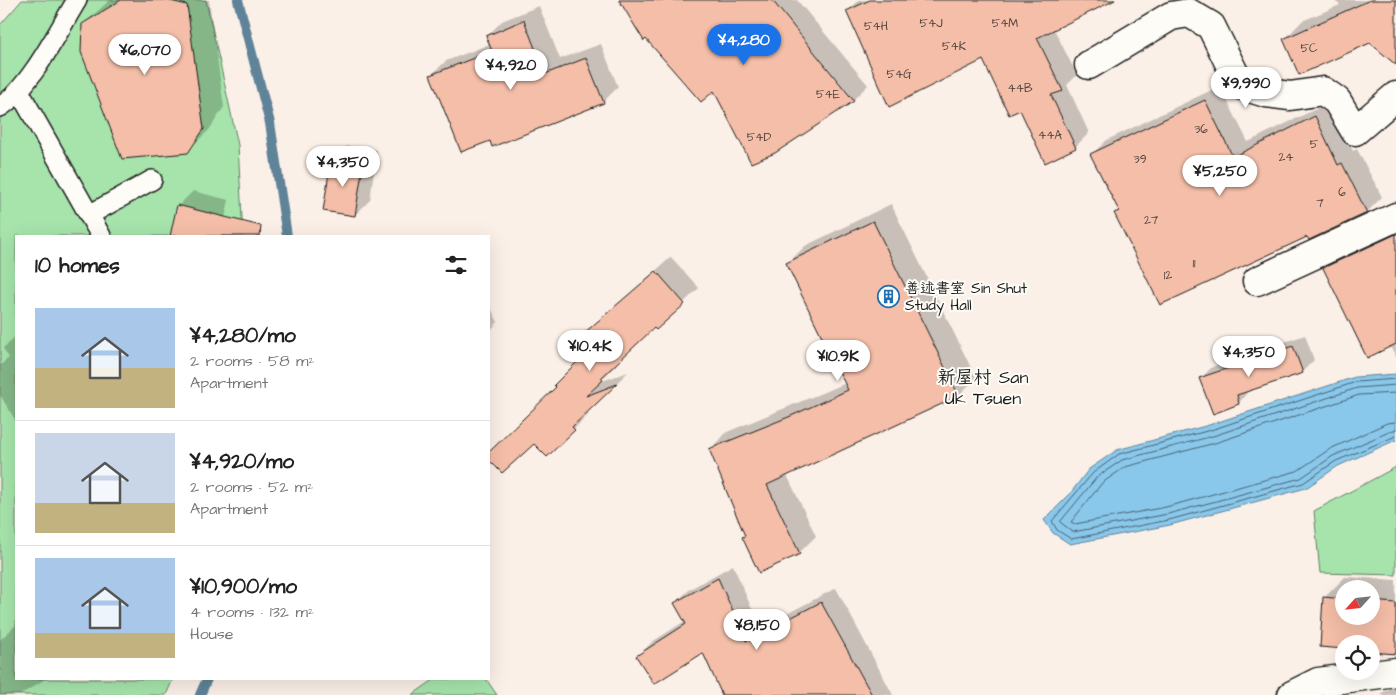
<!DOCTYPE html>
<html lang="en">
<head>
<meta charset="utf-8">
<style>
	body { margin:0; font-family:"Architects Daughter","LXGW WenKai TC",sans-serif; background:#f6f6f6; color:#222; height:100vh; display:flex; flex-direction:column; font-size:19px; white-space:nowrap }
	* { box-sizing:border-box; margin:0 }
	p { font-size:16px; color:#767676 }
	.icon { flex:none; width:28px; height:28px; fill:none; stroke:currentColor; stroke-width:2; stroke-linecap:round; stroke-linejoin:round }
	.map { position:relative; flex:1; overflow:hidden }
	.sheet { position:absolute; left:15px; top:235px; width:475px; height:445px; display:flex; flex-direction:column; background:#fff; border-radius:0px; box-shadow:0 5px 20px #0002 }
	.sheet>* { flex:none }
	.needle { width:32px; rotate:243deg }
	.tools { position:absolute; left:1335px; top:580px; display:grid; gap:10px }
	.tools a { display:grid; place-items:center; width:45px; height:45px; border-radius:50%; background:#fff; box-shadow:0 5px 20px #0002; font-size:25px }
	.price { position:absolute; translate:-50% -42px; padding:0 11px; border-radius:18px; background:#fff; color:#222; font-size:16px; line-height:32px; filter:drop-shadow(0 1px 2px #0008) }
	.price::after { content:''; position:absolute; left:50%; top:30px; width:15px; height:11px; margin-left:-8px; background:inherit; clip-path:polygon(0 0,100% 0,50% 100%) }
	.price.on { background:#1a73e8; color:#fff }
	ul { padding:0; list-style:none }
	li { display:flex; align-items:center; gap:15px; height:125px; padding:0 20px }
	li+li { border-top:1px solid #e0e0e0 }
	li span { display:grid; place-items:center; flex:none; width:140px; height:100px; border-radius:0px; color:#555 }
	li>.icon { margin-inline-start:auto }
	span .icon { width:60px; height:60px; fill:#fffc; stroke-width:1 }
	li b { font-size:21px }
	h2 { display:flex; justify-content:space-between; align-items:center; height:60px; padding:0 20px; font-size:21px }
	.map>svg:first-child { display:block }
	.green { fill:#a6e4ab; stroke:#618064 }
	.water { fill:#8ac8eb; stroke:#5e8398 }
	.shadow { fill:#0003; fill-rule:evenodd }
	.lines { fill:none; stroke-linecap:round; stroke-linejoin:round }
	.shore { stroke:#48616f; stroke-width:1 }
	.stream { stroke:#5e8398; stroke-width:10 }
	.building { fill:#f4bea8; stroke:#1c1c1c }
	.lane-casing { stroke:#1c1c1c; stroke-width:22 }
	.street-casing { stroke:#1c1c1c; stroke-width:31 }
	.lane { stroke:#fdfcf7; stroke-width:19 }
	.street { stroke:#fdfcf7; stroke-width:28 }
	.labels { text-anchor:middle; stroke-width:4; stroke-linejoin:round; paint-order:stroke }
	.number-label { font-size:12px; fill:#52443f }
	.poi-label { font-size:15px; fill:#1c1c1c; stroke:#fdfcf7; text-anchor:start }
	.quarter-label { font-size:18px; fill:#1c1c1c; stroke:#fdfcf7 }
</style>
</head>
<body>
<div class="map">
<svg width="1396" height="695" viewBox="0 0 1396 695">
	<rect width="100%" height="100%" fill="#fbf0e7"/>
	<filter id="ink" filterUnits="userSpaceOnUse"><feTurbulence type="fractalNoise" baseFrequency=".02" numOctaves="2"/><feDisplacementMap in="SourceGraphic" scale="10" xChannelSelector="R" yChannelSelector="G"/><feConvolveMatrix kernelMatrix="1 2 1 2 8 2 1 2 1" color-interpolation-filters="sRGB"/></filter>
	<g filter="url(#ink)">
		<path class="green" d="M 22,0 L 206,0 L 238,145 L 243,236 L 16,236 L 16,679 L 173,679 L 166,695 L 0,695 L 0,25 Z
			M 1396,467 L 1396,575 L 1320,573 L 1314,511 Z
			M 435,679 L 486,679 L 497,695 L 412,695 Z"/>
		<path class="water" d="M 1396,374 L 1396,440 L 1338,466 L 1306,488 L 1170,525 L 1070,544 L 1053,533 L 1044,520 L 1069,495 L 1089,469 L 1117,450 L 1209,425 L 1355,377 Z"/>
		<path class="shadow" d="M 110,0 L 209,0 L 224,107 L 209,130 L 187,151 L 83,24 Z
			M 632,0 L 797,0 L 868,85 L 853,100 L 774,152 Z
			M 859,0 L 1100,0 L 1054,29 L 1077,75 L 1067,85 L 1089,133 L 1075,147 L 1021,108 L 983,58 L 847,12 Z
			M 1333,0 L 1396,0 L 1396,63 L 1370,42 L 1285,39 L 1302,21 L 1340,5 Z
			M 539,6 L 560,59 L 601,44 L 618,87 L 603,102 L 490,139 L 431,75 L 446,61 L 490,44 L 487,36 L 502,21 Z
			M 1220,86 L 1248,142 L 1330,102 L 1353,151 L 1357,149 L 1382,197 L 1367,212 L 1309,238 L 1308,236 L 1116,213 L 1120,209 L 1092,154 L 1107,140 Z
			M 347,146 L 377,150 L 370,200 L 355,215 L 332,161 Z
			M 193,191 L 229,200 L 221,236 L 171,236 L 178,206 Z
			M 891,204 L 976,378 L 959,395 L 787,475 L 816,536 L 799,553 L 746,536 L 710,449 L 727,432 L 846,383 L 788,263 L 805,246 Z
			M 1396,226 L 1396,357 L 1390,345 L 1324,268 L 1341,251 Z
			M 671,257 L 699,288 L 656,329 L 654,327 L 615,363 L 617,364 L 599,382 L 628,372 L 587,412 L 589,414 L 547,456 L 534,442 L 502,472 L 489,458 L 489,453 L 557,387 L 596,345 L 585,334 Z
			M 489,304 L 498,322 L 489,332 Z
			M 1305,335 L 1314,360 L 1302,372 L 1250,389 L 1239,403 L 1200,379 L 1212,367 Z
			M 16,336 L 16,421 L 0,395 L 0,365 L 9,358 L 3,348 Z
			M 733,565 L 760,628 L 836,588 L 893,695 L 725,695 L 704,651 L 638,656 L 652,642 L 685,621 L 675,603 L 690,589 Z
			M 1345,577 L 1396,580 L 1396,652 L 1371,644 L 1344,644 L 1324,598 ZM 1344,589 L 1371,589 L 1371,616 L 1344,616 Z
			M 16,625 L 16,679 L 45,679 L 20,695 L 0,695 L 0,640 Z
			M 1396,685 L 1396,695 L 1378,695 Z"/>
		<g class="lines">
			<path class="shore" d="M 1396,379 L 1356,382 L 1211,430 L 1119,454 L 1093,473 L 1052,521 L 1057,530 L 1071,539 L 1169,520 L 1303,483 L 1336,461 L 1396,436
				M 1396,385 L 1357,388 L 1213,436 L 1122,460 L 1097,477 L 1060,522 L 1073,532 L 1168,514 L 1301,478 L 1333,456 L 1396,429
				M 1396,393 L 1359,395 L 1215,443 L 1125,467 L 1102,483 L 1071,522 L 1075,524 L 1166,507 L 1297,471 L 1330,449 L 1387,423 L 1396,422"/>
			<path class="stream" d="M 238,0 L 270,123 L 287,236
				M 200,695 L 207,679"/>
		</g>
		<path class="building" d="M 121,0 L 166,0 L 187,5 L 204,129 L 188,153 L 122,159 L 81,52 L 82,24 Z
			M 619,0 L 772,0 L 854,101 L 775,153 L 751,163 L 714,91 L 701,102 L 646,39 L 644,41 Z
			M 870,0 L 1115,0 L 1037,38 L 1063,91 L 1051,95 L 1076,148 L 1045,163 L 1020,110 L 1009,115 L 983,60 L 889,107 L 846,11 Z
			M 1370,0 L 1396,0 L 1396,65 L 1370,43 L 1299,75 L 1283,39 Z
			M 524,20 L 545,74 L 586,58 L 604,103 L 492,147 L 490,141 L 461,152 L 430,75 L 492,51 L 486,36 Z
			M 1205,100 L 1233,157 L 1315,116 L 1338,165 L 1342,163 L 1367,213 L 1309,240 L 1307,237 L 1160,305 L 1114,213 L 1119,211 L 1090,154 Z
			M 331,160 L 363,165 L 355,216 L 323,211 Z
			M 177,205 L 261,226 L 260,236 L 170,236 Z
			M 873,221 L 959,396 L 767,485 L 800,554 L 759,573 L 742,537 L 745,536 L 709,449 L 791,416 L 848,390 L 786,263 Z
			M 1396,234 L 1396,344 L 1367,358 L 1323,268 Z
			M 656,271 L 685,304 L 656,330 L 654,328 L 601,378 L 603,380 L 586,396 L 617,384 L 572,427 L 575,430 L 547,457 L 534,444 L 502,473 L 489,460 L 489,452 L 556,387 L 554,385 L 594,345 L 583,334 Z
			M 1293,346 L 1303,373 L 1237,395 L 1239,404 L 1213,414 L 1199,378 Z
			M 718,578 L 746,641 L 821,602 L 872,695 L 722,695 L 703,653 L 654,684 L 636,656 L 686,624 L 674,603 Z
			M 1323,597 L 1344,599 L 1344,616 L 1371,616 L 1371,601 L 1396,603 L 1396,654 L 1371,652 L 1371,644 L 1344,644 L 1344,649 L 1320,647 Z"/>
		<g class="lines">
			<defs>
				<path id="lane" d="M 19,91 L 101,236
					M 0,107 C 30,88 58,31 77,0
					M 89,215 L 152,180"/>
				<path id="street" d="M 1089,65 L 1171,16 L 1189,13 L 1211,26 L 1240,85 L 1266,93 L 1290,96 L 1323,91 L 1337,101 L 1355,131 L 1396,96
					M 1257,281 L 1396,217
					M 1292,695 L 1318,682 L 1396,672"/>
			</defs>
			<use href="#lane" class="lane-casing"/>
			<use href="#street" class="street-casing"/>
			<use href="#lane" class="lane"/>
			<use href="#street" class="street"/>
		</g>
	</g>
	<defs>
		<symbol id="building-ring" viewBox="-11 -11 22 22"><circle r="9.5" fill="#fdfcf7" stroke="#1f6fb2" stroke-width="1.5"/><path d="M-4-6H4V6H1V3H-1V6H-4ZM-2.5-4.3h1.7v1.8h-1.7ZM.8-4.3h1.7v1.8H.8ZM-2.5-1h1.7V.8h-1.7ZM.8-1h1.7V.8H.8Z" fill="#1f6fb2"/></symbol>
	</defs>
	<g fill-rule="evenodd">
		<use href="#building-ring" x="876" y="284" width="25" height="25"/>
	</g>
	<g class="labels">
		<g class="number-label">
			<text x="931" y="27">54J</text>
			<text x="1005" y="27">54M</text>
			<text x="876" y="30">54H</text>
			<text x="954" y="50">54K</text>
			<text x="1309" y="52">5C</text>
			<text x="899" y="78">54G</text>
			<text x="1020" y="92">44B</text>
			<text x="828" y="98">54E</text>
			<text x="1201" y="133">36</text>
			<text x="1050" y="139">44A</text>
			<text x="759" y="141">54D</text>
			<text x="1314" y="148">5</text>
			<text x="1286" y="161">24</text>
			<text x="1140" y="163">39</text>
			<text x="1342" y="196">6</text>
			<text x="1320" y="207">7</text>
			<text x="1151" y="224">27</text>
			<text x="1194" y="267">11</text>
			<text x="1168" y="279">12</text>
		</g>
		<g class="poi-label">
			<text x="905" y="293">善述書室 Sin Shut<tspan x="905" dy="17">Study Hall</tspan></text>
		</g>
		<g class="quarter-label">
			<text x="983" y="383">新屋村 San<tspan x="983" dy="21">Uk Tsuen</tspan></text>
		</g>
	</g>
</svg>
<div class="tools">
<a><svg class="needle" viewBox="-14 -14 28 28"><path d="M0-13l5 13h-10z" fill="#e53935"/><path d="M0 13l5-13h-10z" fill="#767676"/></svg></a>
<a><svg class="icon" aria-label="locate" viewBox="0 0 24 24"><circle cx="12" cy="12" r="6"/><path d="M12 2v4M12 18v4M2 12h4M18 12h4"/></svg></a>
</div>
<b class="price on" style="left:744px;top:66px">¥4,280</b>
<b class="price" style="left:145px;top:76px">¥6,070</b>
<b class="price" style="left:511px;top:91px">¥4,920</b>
<b class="price" style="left:1246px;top:109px">¥9,990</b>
<b class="price" style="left:343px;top:188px">¥4,350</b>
<b class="price" style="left:1220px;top:197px">¥5,250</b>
<b class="price" style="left:590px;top:372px">¥10.4K</b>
<b class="price" style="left:1249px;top:378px">¥4,350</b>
<b class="price" style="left:838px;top:382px">¥10.9K</b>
<b class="price" style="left:757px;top:651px">¥8,150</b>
<section class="sheet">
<h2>10 homes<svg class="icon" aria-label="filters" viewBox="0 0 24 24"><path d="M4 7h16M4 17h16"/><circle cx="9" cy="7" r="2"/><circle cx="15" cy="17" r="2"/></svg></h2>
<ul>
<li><span style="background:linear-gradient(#a9c7e8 60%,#c2b280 0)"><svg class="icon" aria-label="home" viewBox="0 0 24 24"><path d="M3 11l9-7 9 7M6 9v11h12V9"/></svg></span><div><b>¥4,280/mo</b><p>2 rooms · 58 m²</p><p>Apartment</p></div></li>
<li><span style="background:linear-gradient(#c9d6e8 70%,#c2b280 0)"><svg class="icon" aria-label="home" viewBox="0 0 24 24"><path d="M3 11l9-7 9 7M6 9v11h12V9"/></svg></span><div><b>¥4,920/mo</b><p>2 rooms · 52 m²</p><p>Apartment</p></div></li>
<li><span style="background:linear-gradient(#a9c7e8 75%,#c2b280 0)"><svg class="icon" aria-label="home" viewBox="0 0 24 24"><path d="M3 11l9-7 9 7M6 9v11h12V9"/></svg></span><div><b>¥10,900/mo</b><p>4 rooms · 132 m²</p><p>House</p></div></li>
</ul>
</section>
</div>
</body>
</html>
